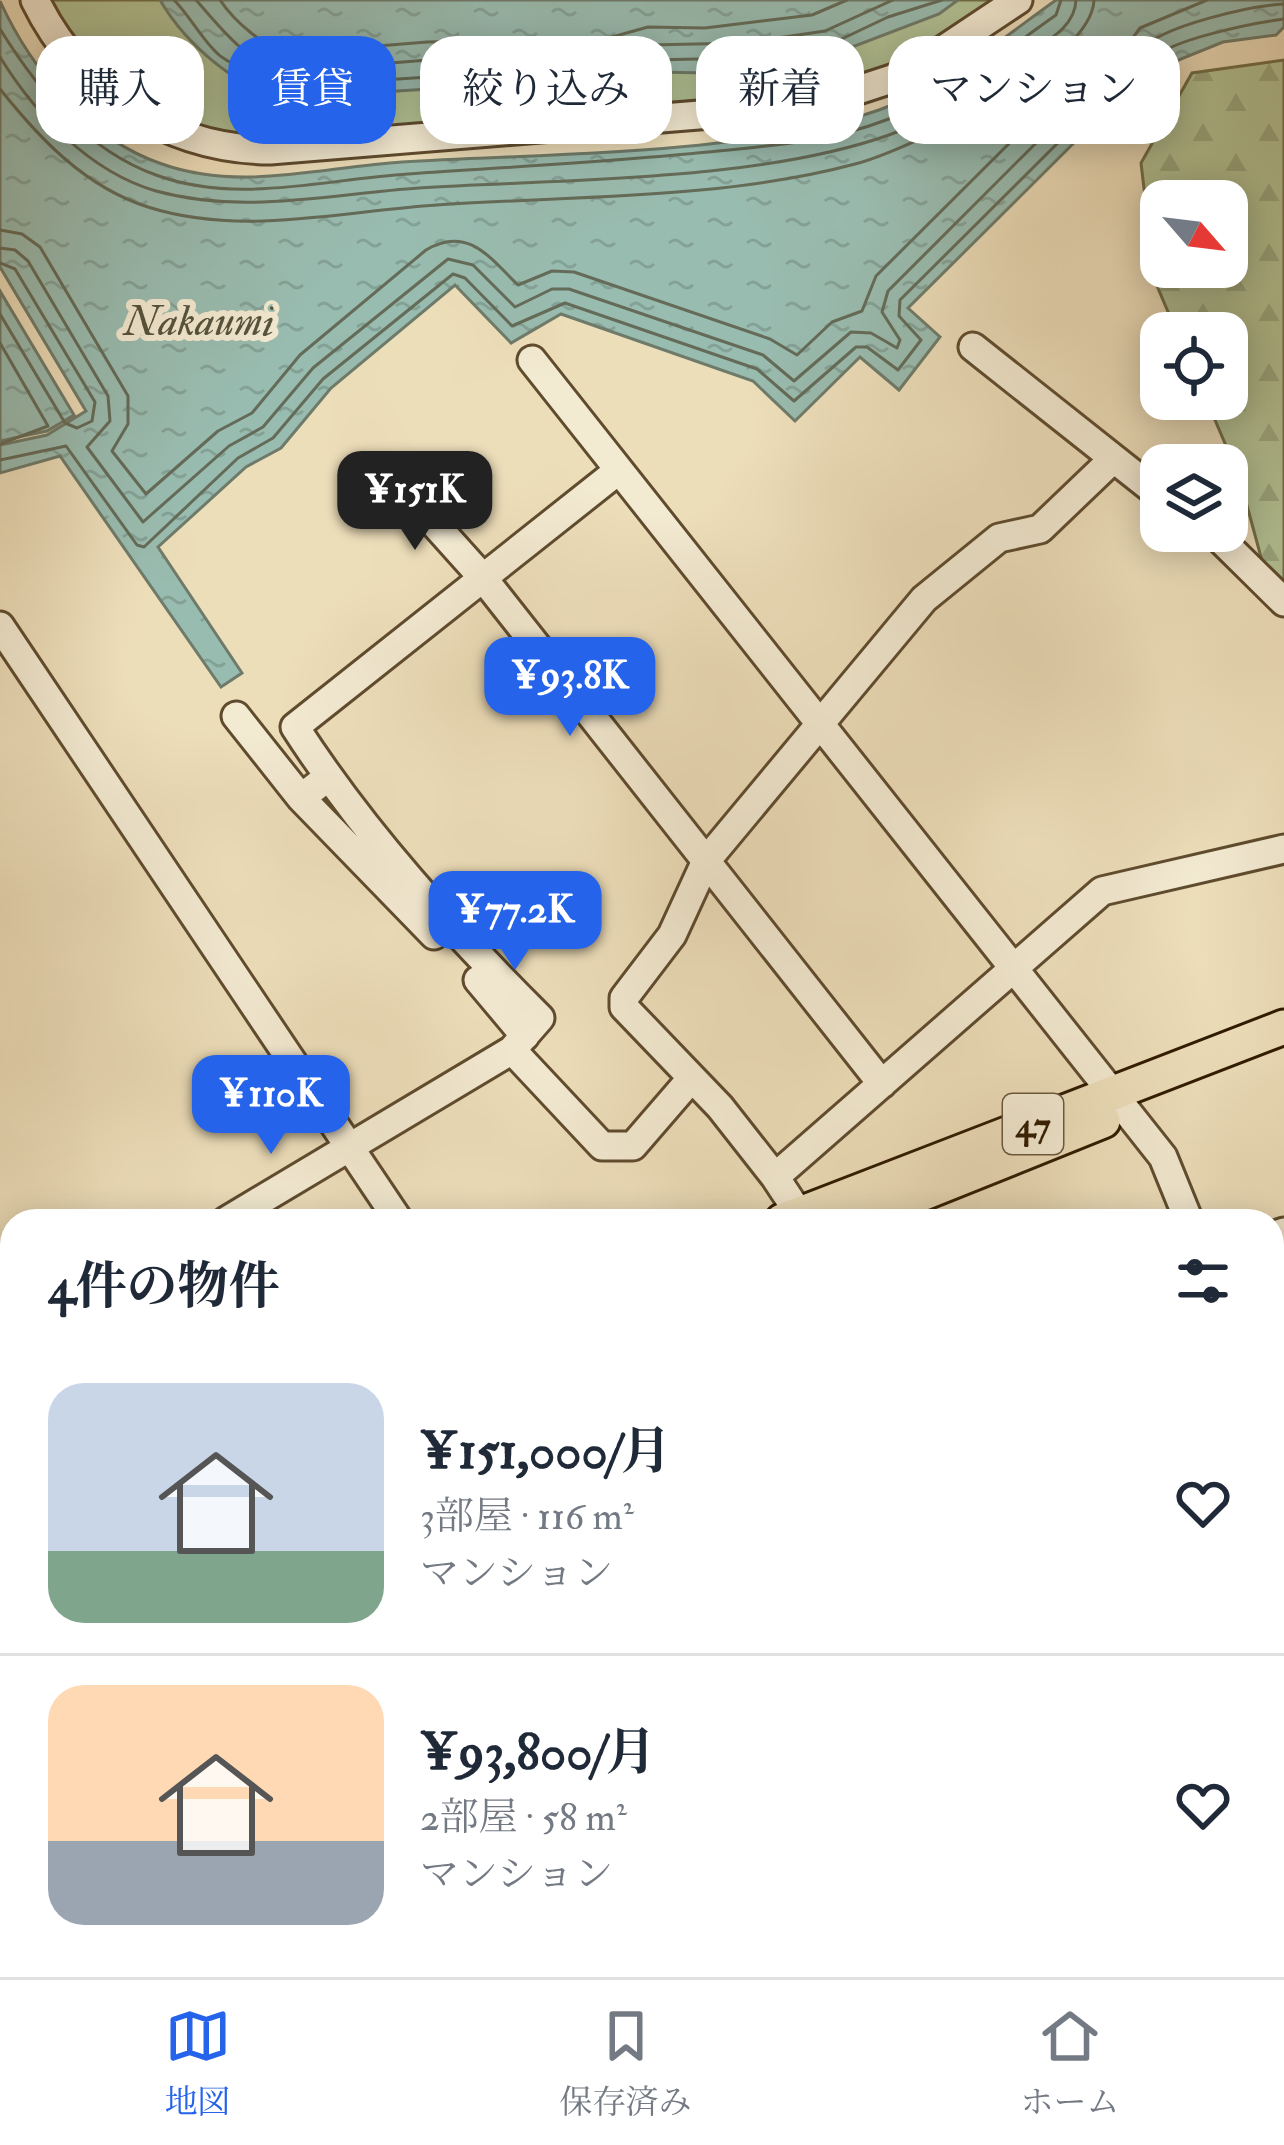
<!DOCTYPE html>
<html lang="ja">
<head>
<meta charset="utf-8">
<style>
	body { margin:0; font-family:"IM FELL Double Pica","Noto Serif JP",serif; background:#f2f2f3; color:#1f2937; height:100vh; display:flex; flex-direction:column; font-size:45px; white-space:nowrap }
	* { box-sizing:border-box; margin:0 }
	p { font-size:39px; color:#747a83 }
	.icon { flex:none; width:66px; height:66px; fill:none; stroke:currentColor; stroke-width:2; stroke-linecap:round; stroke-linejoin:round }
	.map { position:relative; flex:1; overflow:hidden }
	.drawer { position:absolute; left:0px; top:1209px; width:1284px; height:768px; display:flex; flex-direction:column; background:#fff; border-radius:36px 36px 0 0; box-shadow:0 6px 30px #0003 }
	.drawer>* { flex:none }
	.hud { position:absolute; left:36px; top:36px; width:1212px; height:108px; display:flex; gap:24px }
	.needle { width:78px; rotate:118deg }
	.buttons { position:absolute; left:1140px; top:180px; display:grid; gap:24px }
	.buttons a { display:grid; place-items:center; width:108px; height:108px; border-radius:24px; background:#fff; box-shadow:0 6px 30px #0003; font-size:60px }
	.price { position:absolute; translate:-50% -102px; padding:0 27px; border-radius:24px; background:#2563eb; color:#fff; font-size:39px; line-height:78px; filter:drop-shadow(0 3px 6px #0008) }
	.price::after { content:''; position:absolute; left:50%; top:72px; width:36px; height:27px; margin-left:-18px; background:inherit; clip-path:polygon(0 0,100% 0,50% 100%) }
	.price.current { background:#222; color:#fff }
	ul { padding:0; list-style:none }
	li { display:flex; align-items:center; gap:36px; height:300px; padding:0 48px }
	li+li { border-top:3px solid #e0e1e3 }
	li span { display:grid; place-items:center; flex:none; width:336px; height:240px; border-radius:36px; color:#555 }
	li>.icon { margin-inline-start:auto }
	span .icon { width:144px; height:144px; fill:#fffc; stroke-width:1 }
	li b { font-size:51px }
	h2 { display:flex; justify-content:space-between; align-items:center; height:144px; padding:0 48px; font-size:51px }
	.chip { padding:0 42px; border-radius:36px; background:#fff; box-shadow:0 6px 30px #0003; font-size:42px; line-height:108px }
	.chip.current { background:#2563eb; color:#fff }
	.tabs { display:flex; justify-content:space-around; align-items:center; height:168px; border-top:3px solid #e0e1e3; background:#fff; font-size:33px; color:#747a83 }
	.tabs a { display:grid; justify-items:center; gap:6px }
	.tabs .current { color:#2563eb }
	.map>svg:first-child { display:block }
	.forest { fill:url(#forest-firs); stroke:#716e4a; stroke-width:3; fill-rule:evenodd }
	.park { fill:#b2c295; stroke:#716e4a; stroke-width:3 }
	.water { fill:url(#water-ripples); stroke:#6f7b6a; stroke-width:3 }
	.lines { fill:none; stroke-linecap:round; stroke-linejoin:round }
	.shore { stroke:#646b58; stroke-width:3 }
	.stream { stroke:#6f7b6a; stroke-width:6 }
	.minor-casing { stroke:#5f4b2e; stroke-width:33 }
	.major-casing { stroke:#301a00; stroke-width:39 }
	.minor { stroke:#f3ead2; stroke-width:27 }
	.major { stroke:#eddeba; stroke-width:33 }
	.labels { text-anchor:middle; stroke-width:12; stroke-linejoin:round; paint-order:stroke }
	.shield { fill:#f3ead2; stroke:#6a583f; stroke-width:3 }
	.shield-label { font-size:36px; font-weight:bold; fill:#301a00 }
	.water-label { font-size:42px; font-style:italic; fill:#55533e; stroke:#f3ead2 }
</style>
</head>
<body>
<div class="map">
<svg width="1284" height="1977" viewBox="0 0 1284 1977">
	<defs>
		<pattern id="forest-firs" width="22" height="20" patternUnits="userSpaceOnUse" patternTransform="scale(3)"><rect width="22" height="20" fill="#b2c295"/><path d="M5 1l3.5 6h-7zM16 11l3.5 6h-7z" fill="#99a67f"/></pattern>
		<pattern id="water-ripples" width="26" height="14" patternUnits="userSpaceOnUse" patternTransform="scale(3)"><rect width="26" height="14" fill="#99bcb0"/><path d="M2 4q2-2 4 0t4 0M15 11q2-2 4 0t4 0" fill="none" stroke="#84a196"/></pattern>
	</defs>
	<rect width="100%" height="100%" fill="#eddeba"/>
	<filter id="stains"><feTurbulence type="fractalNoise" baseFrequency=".00167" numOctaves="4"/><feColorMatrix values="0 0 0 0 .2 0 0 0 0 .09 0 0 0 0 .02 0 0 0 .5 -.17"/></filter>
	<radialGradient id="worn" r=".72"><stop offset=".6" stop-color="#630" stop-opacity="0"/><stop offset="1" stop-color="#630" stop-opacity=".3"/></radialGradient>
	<path class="forest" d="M 1284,60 L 1284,585 L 1265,572 L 1239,476 L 1206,399 L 1227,399 L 1227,333 L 1177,333 L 1155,281 L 1141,163 L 1192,73 ZM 1161,201 L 1227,201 L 1227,267 L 1161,267 Z"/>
	<path class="park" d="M 40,0 L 1011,0 L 854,90 L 237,144 L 110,89 Z"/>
	<path class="water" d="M 160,0 L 958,0 L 939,14 L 818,60 L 710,73 L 652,72 L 615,85 L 522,83 L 289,98 C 239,92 185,43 160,0 Z
		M 1056,0 L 1284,0 L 1284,27 L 1276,35 L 1223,42 L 1161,67 L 1161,116 L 1132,126 L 1109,108 L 908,308 L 940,337 L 899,390 L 860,357 L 795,421 L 753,381 L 561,314 L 511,343 L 455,285 L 331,388 L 281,448 L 246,467 L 158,547 L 242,673 L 221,687 L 60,456 L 0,473 L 0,445 L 47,435 L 86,411 L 0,267 L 0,1 C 31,69 88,139 162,164 C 241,192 322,167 402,162 C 545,153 745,156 879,110 C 944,87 1000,40 1056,0 Z
		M 0,291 L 74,415 L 47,431 L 0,441 Z"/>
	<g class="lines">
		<path class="shore" d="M 174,0 C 190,16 202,40 218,54 C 227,63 277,85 290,86 L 523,71 L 612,73 L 651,60 L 745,58 L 829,45 L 888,17 L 942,0
			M 196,0 C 223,30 248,66 291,71 L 428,60 L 609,57 L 649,45 L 743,43 L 825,31 L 893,0
			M 220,0 C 234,21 266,50 292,53 L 427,42 L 605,39 L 648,27 L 705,28 L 812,15 L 847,0
			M 0,29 C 38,90 86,150 156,175 C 237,205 325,179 408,174 C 508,167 608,162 708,152 C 768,146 829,142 886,120 C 949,97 1002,53 1056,15 L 1061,0
			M 0,57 C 35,114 90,172 156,191 C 244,215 330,194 419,188 C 561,179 756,182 889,135 C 938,118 981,87 1023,57 C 1044,42 1075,29 1076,0
			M 0,89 C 40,139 85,187 148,207 C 242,237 341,211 437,205 C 571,196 725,199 855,164 C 911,149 1092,62 1094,0
			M 0,230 L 22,234 L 40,247 L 128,396 L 128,424 L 112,451 L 146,494 L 218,431 L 252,413 L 300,355 L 426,250 C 468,225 490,258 518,285 L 552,271 L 574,272 L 770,339 L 797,355 L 832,322 L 862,311 L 876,276 L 1077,76 L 1115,62 L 1140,28 L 1207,0
			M 0,248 L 15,250 L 28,261 L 108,396 L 110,421 L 87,447 L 143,522 L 229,446 L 263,427 L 313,368 L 448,259 L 473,265 L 515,307 L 552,289 L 569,289 L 763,355 L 794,381 L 851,332 L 871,333 L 897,348 L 900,340 L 882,312 L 888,291 L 1090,89 L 1108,82 L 1132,85 C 1135,74 1132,60 1141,50 C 1162,25 1252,6 1284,4
			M 0,263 L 15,269 L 95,402 L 92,421 L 77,428 L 65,423 L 0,314
			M 0,343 L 48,426 L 0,444
			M 0,460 L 66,446 L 137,545 L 144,547 L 238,458 L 273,438 L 323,379 L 453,274 L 465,278 L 512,326 L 565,303 L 757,369 L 794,401 L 856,347 L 867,347 L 898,370 L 921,340 L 899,316 L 900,300 L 1100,101 L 1112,97 L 1133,111 L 1146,108 C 1151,95 1144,76 1151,62 C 1162,40 1260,22 1284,19"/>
		<path class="stream" d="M 595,1965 L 604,1977"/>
		<defs>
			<path id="minor" d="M 35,0 C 80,92 168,149 270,150 L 809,106 L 907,74 L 1018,0
				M 973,347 L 1161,496
				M 532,360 L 1163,1157 L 1189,1221
				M 396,481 L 483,578 L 882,1084
				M 1212,531 L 1284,602
				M 0,626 L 399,1221
				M 236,716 L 301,798
				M 328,777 L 301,798 L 434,935
				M 478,980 L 525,1036
				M 512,1050 L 602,1146 L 633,1146 L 690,1080
				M 775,1177 L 720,1107 L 624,1007 L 624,998 L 672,935 L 706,861 L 924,599 L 999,538 L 1040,529 L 1111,461
				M 226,1221 L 512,1050 L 540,1018 C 450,928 364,834 295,727 L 619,470
				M 804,1221 L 775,1177 L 1102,891 L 1284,849
				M 1272,1236 L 1284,1232
				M 0,1263 L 12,1281
				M 0,1355 L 12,1348
				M 1272,1407 L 1284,1406
				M 1272,1497 L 1284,1547
				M 0,1786 L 12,1800
				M 1272,1802 L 1284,1830
				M 0,1947 L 12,1961
				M 154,1965 L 165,1977
				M 537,1965 L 555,1977
				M 976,1965 L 982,1977
				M 1212,1965 L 1217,1977
				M 304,1974 L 306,1977
				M 185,1977 L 196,1965
				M 866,1977 L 896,1965"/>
			<path id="major" d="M 782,1221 L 1284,1027
				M 854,1221 L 1103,1121
				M 0,1608 L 12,1600
				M 0,1641 L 12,1632"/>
		</defs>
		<use href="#minor" class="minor-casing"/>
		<use href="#major" class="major-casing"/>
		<use href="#minor" class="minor"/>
		<use href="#major" class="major"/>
	</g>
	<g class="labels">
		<rect class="shield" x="1003" y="1094" width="60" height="60" rx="9"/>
		<g class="shield-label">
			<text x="1033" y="1137">47</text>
		</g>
		<g class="water-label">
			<text x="199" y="335">Nakaumi</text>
		</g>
	</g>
	<rect width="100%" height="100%" filter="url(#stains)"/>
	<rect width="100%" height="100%" fill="url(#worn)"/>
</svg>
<div class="buttons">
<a><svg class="needle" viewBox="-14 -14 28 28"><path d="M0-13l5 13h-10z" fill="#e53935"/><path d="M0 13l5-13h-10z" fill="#747a83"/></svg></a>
<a><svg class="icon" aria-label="locate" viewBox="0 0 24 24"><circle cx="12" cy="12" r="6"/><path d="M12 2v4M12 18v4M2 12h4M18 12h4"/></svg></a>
<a><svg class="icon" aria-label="layers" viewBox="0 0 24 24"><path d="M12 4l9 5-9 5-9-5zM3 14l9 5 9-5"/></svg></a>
</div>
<b class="price current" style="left:415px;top:553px">¥151K</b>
<b class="price" style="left:570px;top:739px">¥93.8K</b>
<b class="price" style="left:515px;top:973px">¥77.2K</b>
<b class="price" style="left:271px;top:1157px">¥110K</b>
<div class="hud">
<a class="chip">購入</a>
<a class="chip current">賃貸</a>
<a class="chip">絞り込み</a>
<a class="chip">新着</a>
<a class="chip">マンション</a>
</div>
<section class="drawer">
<h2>4件の物件<svg class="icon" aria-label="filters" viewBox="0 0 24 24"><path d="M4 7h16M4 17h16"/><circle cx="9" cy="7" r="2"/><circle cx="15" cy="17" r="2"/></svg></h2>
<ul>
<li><span style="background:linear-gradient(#c9d6e8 70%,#7fa58c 0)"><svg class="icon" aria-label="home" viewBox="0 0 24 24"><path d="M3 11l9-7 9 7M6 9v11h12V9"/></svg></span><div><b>¥151,000/月</b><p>3部屋 · 116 m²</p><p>マンション</p></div><svg class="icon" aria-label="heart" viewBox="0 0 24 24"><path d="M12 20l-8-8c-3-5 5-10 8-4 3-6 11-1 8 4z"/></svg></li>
<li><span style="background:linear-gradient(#ffd9b3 65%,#9aa5b1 0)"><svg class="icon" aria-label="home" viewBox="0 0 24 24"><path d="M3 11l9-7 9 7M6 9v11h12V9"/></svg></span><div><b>¥93,800/月</b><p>2部屋 · 58 m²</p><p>マンション</p></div><svg class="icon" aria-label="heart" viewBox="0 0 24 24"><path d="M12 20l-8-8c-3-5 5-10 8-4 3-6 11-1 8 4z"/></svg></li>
</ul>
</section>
</div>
<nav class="tabs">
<a class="current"><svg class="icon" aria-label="map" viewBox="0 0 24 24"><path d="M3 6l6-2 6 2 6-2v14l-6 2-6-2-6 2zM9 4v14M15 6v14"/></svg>地図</a>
<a><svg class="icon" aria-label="saved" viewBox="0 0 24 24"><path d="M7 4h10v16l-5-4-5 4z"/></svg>保存済み</a>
<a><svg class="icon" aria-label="home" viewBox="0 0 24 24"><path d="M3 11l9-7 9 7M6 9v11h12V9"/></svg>ホーム</a>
</nav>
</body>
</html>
